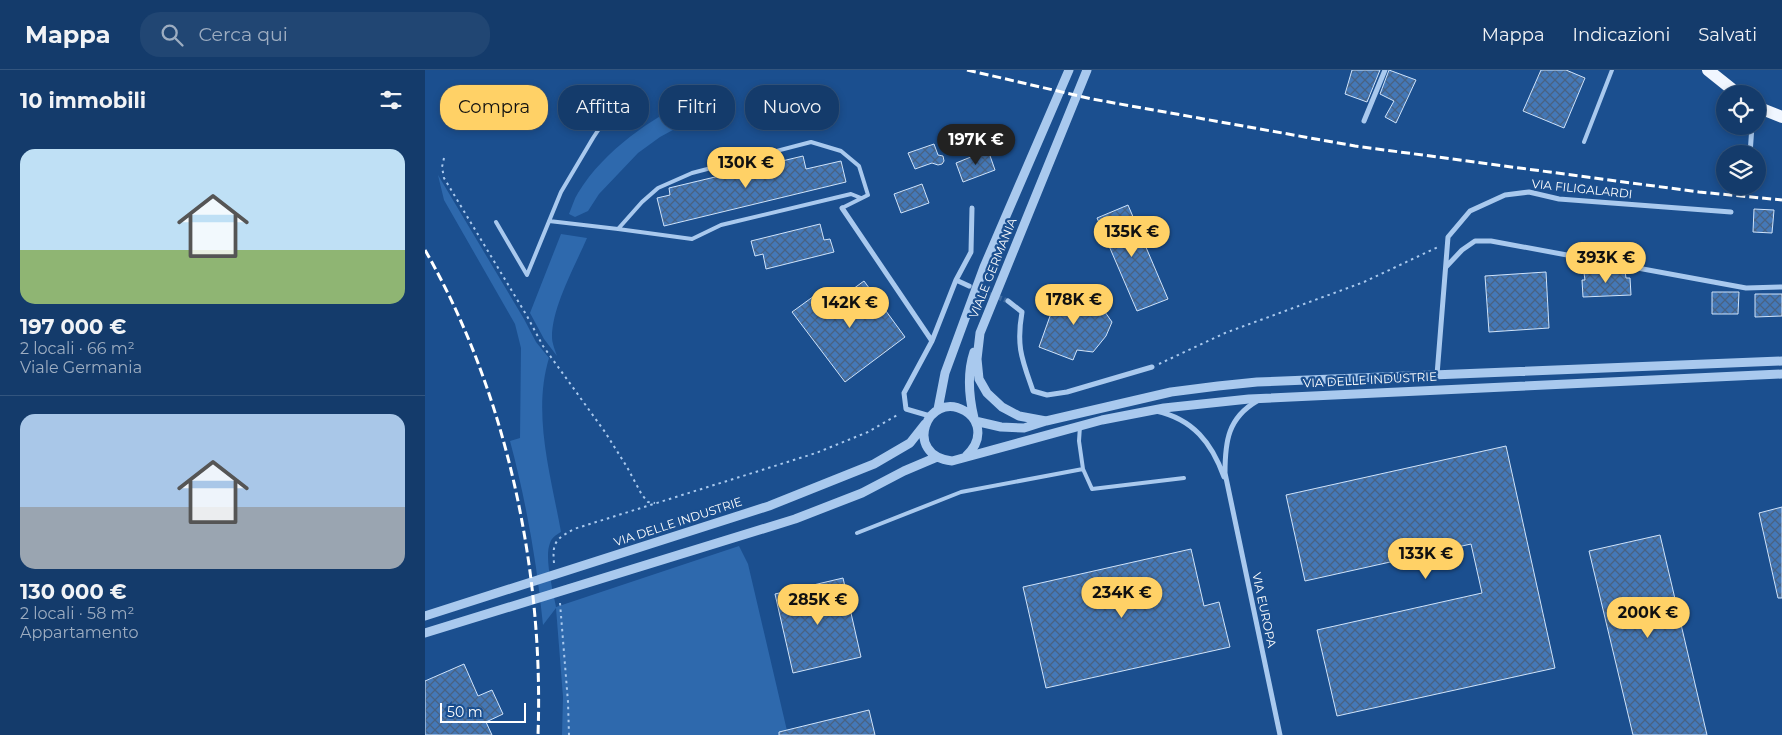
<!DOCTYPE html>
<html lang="it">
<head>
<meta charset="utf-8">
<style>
	body { margin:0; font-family:Montserrat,sans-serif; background:#214673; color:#f1f3f6; height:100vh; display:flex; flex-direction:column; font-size:19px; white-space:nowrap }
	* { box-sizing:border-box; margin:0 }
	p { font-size:16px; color:#9dadc1 }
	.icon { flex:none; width:28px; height:28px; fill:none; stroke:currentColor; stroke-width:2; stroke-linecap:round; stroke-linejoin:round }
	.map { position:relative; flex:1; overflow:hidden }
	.details { display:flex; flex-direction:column; background:#143b6b; width:425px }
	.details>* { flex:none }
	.top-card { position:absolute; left:15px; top:15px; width:475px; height:45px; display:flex; gap:10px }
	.controls { position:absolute; left:1291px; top:15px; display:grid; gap:10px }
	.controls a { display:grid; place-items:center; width:50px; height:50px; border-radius:50%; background:#143b6b; box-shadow:0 2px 8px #0003,0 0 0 1px #33557e; font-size:25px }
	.scale { position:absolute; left:15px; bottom:12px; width:86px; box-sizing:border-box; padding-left:5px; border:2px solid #fff; border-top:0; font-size:14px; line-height:18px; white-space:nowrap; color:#fff; -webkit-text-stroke:4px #1b4f8f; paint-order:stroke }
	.price { position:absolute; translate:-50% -42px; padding:0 11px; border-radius:18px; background:#ffd166; color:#111; font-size:16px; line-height:32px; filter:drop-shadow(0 1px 2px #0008) }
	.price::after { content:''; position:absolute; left:50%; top:30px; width:15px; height:11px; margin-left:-8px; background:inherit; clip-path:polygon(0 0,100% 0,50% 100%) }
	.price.current { background:#222; color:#fff }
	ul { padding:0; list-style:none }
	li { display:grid; align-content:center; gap:10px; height:265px; padding:0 20px }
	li+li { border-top:1px solid #33557e }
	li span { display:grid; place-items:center; height:155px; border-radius:15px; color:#555 }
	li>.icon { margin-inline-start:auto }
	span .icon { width:90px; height:90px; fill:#fffc; stroke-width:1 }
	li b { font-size:21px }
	h2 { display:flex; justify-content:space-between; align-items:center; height:60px; padding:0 20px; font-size:21px }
	.tag { padding:0 18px; border-radius:20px; background:#143b6b; box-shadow:0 2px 8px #0003,0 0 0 1px #33557e; font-size:18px; line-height:45px }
	.tag.current { background:#ffd166; color:#111 }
	header { display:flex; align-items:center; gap:30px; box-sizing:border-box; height:70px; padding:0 25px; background:#143b6b; border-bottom:1px solid #33557e }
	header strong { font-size:24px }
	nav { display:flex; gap:28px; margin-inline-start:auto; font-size:18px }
	.search { width:350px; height:45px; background:#214673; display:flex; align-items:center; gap:12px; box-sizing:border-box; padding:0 18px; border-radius:20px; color:#9dadc1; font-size:19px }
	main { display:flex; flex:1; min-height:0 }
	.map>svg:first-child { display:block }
	.green { fill:#2e69ad }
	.building { fill:url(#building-cross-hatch); stroke:#cfe3fa }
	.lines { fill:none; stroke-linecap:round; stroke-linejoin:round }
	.minor-tunnel { stroke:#3d69a0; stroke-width:5; stroke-dasharray:5 2.5; stroke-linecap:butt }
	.path { stroke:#a9c9ee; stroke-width:2; stroke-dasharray:2.5 4; stroke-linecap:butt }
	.service { stroke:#a9c9ee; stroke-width:4 }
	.minor { stroke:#a9c9ee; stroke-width:5 }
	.tertiary { stroke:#a9c9ee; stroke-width:9 }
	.primary { stroke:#f0f6ff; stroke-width:12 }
	.rail { stroke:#fff; stroke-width:3; stroke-dasharray:9 4; stroke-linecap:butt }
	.labels { text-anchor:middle; stroke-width:4.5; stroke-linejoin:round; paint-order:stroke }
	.street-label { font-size:12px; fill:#fff; stroke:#1b4f8f }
</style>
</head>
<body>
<header>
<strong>Mappa</strong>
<div class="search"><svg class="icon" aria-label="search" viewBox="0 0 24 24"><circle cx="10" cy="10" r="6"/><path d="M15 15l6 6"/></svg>Cerca qui</div>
<nav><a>Mappa</a><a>Indicazioni</a><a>Salvati</a></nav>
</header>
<main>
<section class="details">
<h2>10 immobili<svg class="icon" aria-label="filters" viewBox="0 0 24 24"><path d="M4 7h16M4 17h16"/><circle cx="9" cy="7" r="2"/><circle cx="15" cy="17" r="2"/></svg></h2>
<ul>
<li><span style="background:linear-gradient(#bfe0f5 65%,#8fb573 0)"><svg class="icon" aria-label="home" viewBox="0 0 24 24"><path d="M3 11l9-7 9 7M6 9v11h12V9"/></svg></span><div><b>197 000 €</b><p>2 locali · 66 m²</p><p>Viale Germania</p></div></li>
<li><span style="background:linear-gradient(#a9c7e8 60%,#9aa5b1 0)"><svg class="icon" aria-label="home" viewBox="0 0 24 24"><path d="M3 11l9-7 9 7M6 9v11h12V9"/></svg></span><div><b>130 000 €</b><p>2 locali · 58 m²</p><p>Appartamento</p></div></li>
</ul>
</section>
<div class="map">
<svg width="1357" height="665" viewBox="0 0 1357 665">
	<defs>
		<pattern id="building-cross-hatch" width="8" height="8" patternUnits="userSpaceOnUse" patternTransform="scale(1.25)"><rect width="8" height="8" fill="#4478b7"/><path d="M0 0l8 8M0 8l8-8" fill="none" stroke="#486282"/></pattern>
	</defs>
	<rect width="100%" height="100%" fill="#1b4f8f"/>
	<path class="green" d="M 272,26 L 282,44 L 257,55 L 235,67 L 213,83 L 174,124 L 163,141 L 150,147 L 144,144 C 147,137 149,129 153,123 C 180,79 227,48 272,26 Z
		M 13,105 L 99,249 L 111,272 L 124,288 C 107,344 126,406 136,462 C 131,465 127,467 125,473 C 119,488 128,520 131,537 L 314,476 L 323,494 L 363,665 L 137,665 L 138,627 L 131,538 L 118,555 C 112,493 101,431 85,371 L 95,368 L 96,278 L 90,254 L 19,130 Z
		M 136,164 L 162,168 C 150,196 127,237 127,267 C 127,273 130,280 132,286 L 119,269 L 105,243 Z"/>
	<path class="building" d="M 927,0 L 955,0 L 942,32 L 920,24 Z
		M 964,0 L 991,10 L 971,53 L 960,47 L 969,31 L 955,24 Z
		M 1116,0 L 1141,0 L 1160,8 L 1139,58 L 1098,41 Z
		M 509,74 L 513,85 L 518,86 L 519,91 L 517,94 L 513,95 L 507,93 L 490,99 L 483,83 Z
		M 563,80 L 570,100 L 538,112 L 531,93 Z
		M 378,86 L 381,99 L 416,91 L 421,112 L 239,156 L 232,128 L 245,125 L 244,118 Z
		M 497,114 L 504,133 L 476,143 L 469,124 Z
		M 703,135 L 743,229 L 712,241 L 672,148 Z
		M 1329,139 L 1349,140 L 1347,163 L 1328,162 Z
		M 395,154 L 399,170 L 405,169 L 409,182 L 341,199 L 338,184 L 330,186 L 326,171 Z
		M 1200,201 L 1201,208 L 1205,208 L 1206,225 L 1158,227 L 1157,210 L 1160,210 L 1159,203 Z
		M 1121,202 L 1124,258 L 1064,262 L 1060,206 Z
		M 439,211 L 480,267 L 420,312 L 367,242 L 389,226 L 395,234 L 416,218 L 421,224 Z
		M 635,218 L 668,231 L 667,237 L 680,242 L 687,252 L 681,266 L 668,282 L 652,280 L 648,290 L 614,277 Z
		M 1287,222 L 1314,222 L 1313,244 L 1287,244 Z
		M 1330,224 L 1357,224 L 1357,246 L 1330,247 Z
		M 1081,376 L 1130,598 L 912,646 L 892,560 L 1057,523 L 1046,474 L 880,511 L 861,425 Z
		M 1357,437 L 1357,528 L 1353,528 L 1334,443 Z
		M 1235,465 L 1282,665 L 1208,665 L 1164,481 Z
		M 766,479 L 779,536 L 794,532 L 805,577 L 621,618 L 598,517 Z
		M 418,508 L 436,587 L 368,603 L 350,524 Z
		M 39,594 L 53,626 L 67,620 L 78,644 L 61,652 L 67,665 L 0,665 L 0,611 Z
		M 444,640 L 450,665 L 354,665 L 354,662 Z"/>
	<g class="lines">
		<path class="minor-tunnel" d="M 544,216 L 583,231"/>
		<path class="path" d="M 19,88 L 17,97 L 19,108 L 102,246 L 118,276 L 180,362 L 202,397 L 217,425 L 223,432 L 230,433
			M 734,294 L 800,263 L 939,212 L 1013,177
			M 129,493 C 127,472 131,469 149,459 L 391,383 L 443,362 L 474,344
			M 135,533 L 143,632 L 144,665"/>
		<path class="service" d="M 1159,72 L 1187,0
			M 124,151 L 193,159 L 217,132 L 233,118 L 267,103 L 386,72 L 416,81 L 434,96 L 443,125 L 417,138
			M 71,152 L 102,205 L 136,122 L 168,68 L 191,33
			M 193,159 L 267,169 L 296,155 L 426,124 L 436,128
			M 655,356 L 654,371 L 658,399
			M 432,463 L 536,422 L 658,399 L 667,419 L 759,408"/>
		<path class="minor" d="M 939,51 L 960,0
			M 1325,84 L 1327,56
			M 417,138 L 507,271 L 479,323 L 481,339 L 505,346
			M 1021,197 L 1037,180 L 1050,171 L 1066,171 L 1321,218 L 1357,217
			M 531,210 L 546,182 L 547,138
			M 583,231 L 597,242 C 591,277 597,289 608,321 L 622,325 L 642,322 L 727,297
			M 507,271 L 531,210 L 544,216
			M 1012,305 L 1023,167 L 1045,141 L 1080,125 L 1104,122 L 1134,129 L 1306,142
			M 832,331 C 803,348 800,371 800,403 L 855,665
			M 731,341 C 768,349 787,373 799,407"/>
		<path class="tertiary" d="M 662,0 L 555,263 L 552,289 L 554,309 L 562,323 L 577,337 L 594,346 L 621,351 L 746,322 L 793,316 L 832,312 L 1357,291
			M 513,339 L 520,303 L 559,197 L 644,0
			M 549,348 C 544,327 542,303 549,282
			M 550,351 L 576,357 L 599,358 L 621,351
			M 541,386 C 550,378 555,368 552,356 C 550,349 545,344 540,341 C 502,319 477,386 527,391 L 677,350 L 739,338 L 824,329 L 1357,304
			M 0,546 L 344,436 L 449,394 L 485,373 L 500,354
			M 0,563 L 370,449 L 437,423 L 479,401 L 512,387"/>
		<path class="primary" d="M 1283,0 L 1313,24
			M 1332,37 L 1357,47"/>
		<path class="rail" d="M 542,0 L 667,29 L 930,76 L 1274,122 L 1357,130
			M 0,180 C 82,323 119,502 113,665"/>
	</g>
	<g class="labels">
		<g class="street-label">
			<text transform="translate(1157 119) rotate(6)" y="4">VIA FILIGALARDI</text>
			<text transform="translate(568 198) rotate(-68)" y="4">VIALE GERMANIA</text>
			<text transform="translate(945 310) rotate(-3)" y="4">VIA DELLE INDUSTRIE</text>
			<text transform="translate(253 452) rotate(-18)" y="4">VIA DELLE INDUSTRIE</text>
			<text transform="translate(839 540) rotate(78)" y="4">VIA EUROPA</text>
		</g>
	</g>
</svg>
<div class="controls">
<a><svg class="icon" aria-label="locate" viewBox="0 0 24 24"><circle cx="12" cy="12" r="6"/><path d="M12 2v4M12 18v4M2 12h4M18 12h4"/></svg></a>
<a><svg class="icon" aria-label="layers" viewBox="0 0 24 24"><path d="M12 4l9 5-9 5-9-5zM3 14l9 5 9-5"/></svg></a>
</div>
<div class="scale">50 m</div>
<b class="price current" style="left:551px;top:96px">197K €</b>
<b class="price" style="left:321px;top:119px">130K €</b>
<b class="price" style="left:707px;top:188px">135K €</b>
<b class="price" style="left:1181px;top:214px">393K €</b>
<b class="price" style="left:649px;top:256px">178K €</b>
<b class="price" style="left:425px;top:259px">142K €</b>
<b class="price" style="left:1001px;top:510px">133K €</b>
<b class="price" style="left:697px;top:549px">234K €</b>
<b class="price" style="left:393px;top:556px">285K €</b>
<b class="price" style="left:1223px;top:569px">200K €</b>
<div class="top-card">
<a class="tag current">Compra</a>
<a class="tag">Affitta</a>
<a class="tag">Filtri</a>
<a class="tag">Nuovo</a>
</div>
</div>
</main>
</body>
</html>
